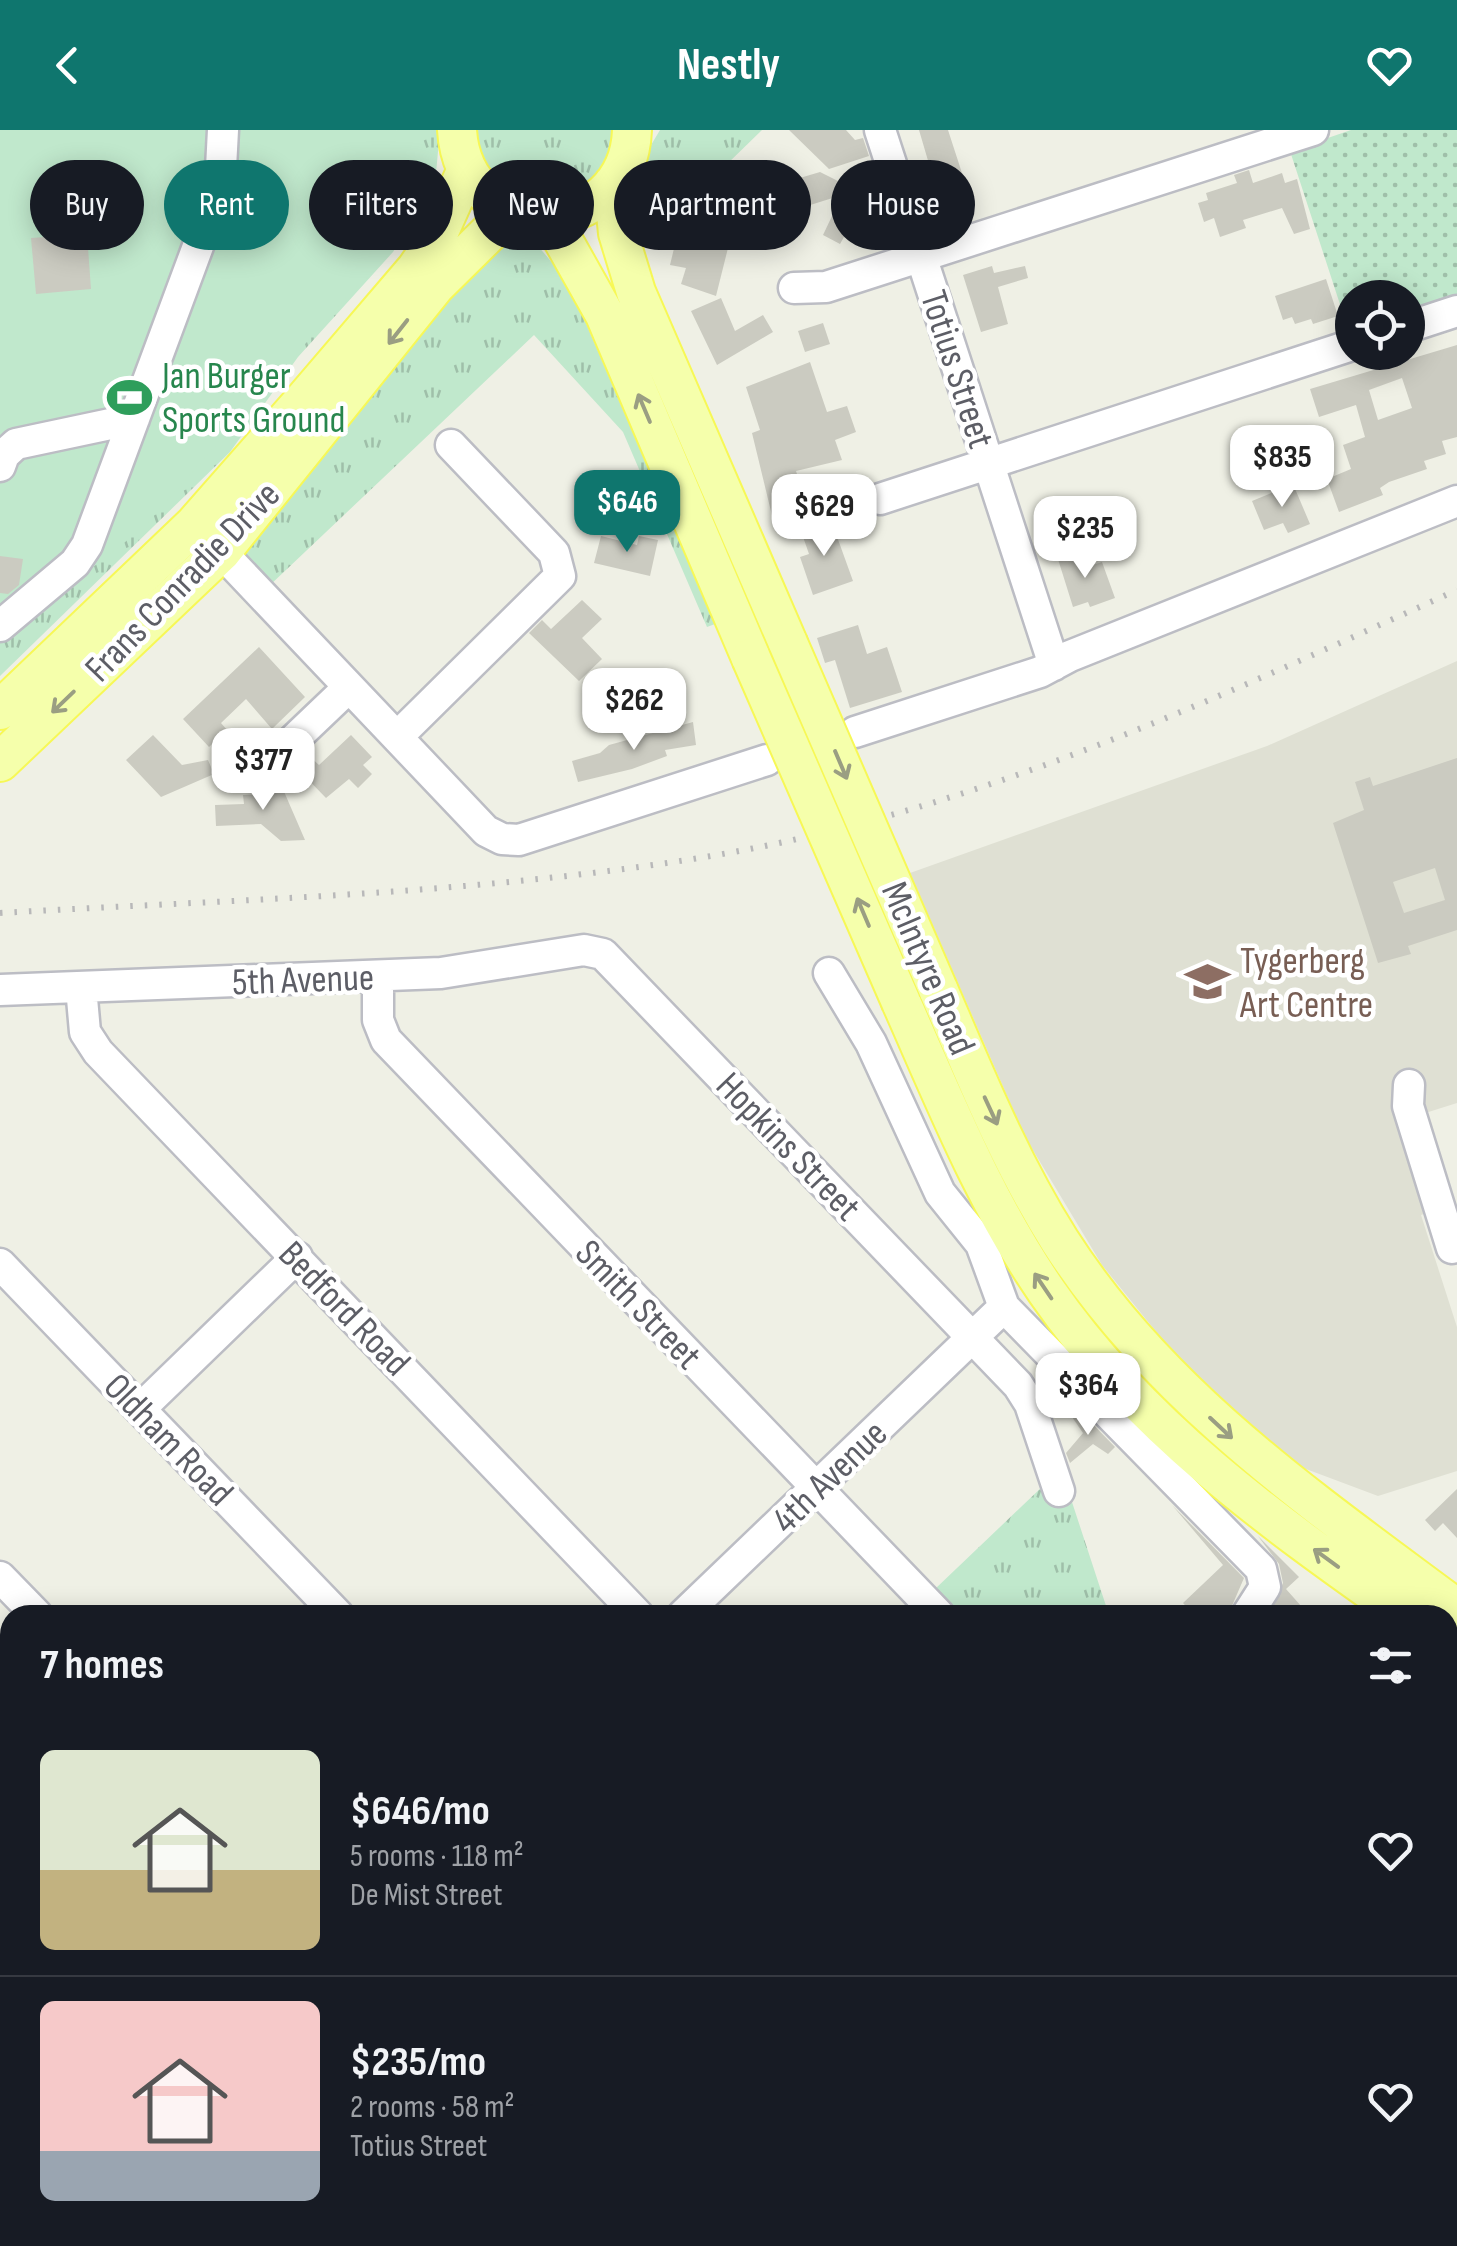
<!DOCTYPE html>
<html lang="en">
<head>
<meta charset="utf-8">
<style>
	body { margin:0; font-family:"Sofia Sans Condensed",sans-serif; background:#20242c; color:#f1f3f6; height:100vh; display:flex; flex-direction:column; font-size:38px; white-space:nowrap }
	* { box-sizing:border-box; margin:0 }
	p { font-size:32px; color:#9ea1a6 }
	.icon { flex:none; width:55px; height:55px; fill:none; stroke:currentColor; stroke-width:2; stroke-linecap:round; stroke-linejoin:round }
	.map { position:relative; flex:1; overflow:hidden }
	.side { position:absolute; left:0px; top:1475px; width:1458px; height:642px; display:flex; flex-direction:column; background:#171b24; border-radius:30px 30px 0 0; box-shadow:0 5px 25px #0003 }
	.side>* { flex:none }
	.guide { position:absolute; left:30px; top:30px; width:1398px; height:90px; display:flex; gap:20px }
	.tools { position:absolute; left:1335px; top:150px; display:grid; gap:20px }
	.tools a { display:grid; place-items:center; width:90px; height:90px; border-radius:50%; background:#171b24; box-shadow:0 5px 25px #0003; font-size:50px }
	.price { position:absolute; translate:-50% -85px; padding:0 22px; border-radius:20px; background:#fff; color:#222; font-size:32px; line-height:65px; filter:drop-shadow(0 2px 5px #0008) }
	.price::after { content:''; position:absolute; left:50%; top:60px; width:30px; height:22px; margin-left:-15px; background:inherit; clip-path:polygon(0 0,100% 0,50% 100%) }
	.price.current { background:#0f766e; color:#fff }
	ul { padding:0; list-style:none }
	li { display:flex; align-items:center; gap:30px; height:250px; padding:0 40px }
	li+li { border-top:2px solid #363941 }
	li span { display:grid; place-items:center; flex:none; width:280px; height:200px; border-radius:15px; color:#555 }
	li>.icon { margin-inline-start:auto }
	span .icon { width:120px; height:120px; fill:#fffc; stroke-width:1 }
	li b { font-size:42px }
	h2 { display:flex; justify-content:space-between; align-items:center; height:120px; padding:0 40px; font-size:42px }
	.tag { padding:0 35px; border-radius:45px; background:#171b24; box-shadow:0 5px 25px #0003; font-size:35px; line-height:90px }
	.tag.current { background:#0f766e; color:#fff }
	header { display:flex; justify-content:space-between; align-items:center; height:130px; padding:0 40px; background:#0f766e; color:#fff; font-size:45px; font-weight:700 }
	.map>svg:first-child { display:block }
	.education { fill:#dfe0d3 }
	.grass { fill:url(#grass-tufts) }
	.park { fill:url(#park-dots) }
	.pitch { fill:#c0e8cc }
	.building { fill:#cbcbc1; fill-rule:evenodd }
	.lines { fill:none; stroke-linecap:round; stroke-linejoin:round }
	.minor-casing { stroke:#bcbdc4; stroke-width:35 }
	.major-casing { stroke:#f7f856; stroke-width:42 }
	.minor { stroke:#fff; stroke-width:30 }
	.major { stroke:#f5ffab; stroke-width:38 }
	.rail { stroke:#b8b8b9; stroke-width:6; stroke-dasharray:2.5 12; stroke-linecap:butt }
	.major-bridge-casing { stroke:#f7f856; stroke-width:42; stroke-linecap:butt }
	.major-bridge { stroke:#f5ffab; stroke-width:38 }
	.oneway { stroke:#9a9e82 }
	.labels { text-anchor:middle; stroke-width:9; stroke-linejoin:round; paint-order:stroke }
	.street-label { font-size:38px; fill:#5d5e66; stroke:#fff }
	.leisure-label { font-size:38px; fill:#27864d; stroke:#fff; text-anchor:start }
	.education-label { font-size:38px; fill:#785e54; stroke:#fff; text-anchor:start }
</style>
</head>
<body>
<header><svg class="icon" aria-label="back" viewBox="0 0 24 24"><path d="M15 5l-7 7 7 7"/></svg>Nestly<svg class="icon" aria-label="heart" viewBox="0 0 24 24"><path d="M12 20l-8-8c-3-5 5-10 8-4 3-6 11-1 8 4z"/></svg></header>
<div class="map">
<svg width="1457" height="2116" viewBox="0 0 1457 2116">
	<defs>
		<pattern id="grass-tufts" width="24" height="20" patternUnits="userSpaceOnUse" patternTransform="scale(2.5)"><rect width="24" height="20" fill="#c0e8cc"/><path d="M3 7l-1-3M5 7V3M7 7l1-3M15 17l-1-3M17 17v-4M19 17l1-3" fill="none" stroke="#9fbfa9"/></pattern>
		<pattern id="park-dots" width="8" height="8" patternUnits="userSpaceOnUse" patternTransform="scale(2.5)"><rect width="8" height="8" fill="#c0e8cc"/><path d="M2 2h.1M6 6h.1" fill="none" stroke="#9fbfa9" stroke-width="1.8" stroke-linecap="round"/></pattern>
	</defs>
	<rect width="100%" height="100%" fill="#eff0e5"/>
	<path class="education" d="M 1457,531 L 1457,973 L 1419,985 L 1449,1075 L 1421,1085 L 1457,1197 L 1457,1341 L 1378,1366 L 1298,1336 L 1238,1287 L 1166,1214 L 1102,1135 L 1025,1007 L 910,743 L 1267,616 Z"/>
	<path class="grass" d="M 397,0 L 440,0 L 435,54 L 393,122 L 298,227 L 230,322 L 0,546 L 0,504 Z
		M 475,0 L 615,0 C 609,49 580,76 530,65 C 513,61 502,59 490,44 C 481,33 479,14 475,0 Z
		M 660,0 L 762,0 L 645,114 L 635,113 L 635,42 Z
		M 515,108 L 518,113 L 537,115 L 568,151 L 715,494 L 707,497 L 623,302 L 534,205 L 268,457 L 242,426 L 245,412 L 450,156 Z
		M 1043,1356 L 1071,1369 L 1109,1485 L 960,1485 L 935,1459 Z"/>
	<path class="park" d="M 1351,0 L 1457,0 L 1457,168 L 1408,183 L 1408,168 L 1352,168 L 1352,201 L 1349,202 L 1290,21 Z"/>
	<path class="pitch" d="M 0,0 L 397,0 L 366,145 L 143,398 L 0,510 Z"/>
	<path class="building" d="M 789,0 L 846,0 L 855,10 L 863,8 L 869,26 L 829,39 Z
		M 919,0 L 948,0 L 972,74 L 945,83 L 926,35 L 929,34 Z
		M 755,35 L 761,42 L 767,37 L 783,53 L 820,42 L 872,68 L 850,110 L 844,107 L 840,114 L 823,105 L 842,65 L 804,77 L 799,61 L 748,110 L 736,97 L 741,92 L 718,68 Z
		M 1249,40 L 1253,53 L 1282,43 L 1285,53 L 1297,49 L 1310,99 L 1294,104 L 1282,78 L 1243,90 L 1246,98 L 1220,107 L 1214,88 L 1204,92 L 1198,73 L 1208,70 L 1206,63 L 1237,53 L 1234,45 Z
		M 87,104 L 91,159 L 36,164 L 31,108 Z
		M 677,106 L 728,118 L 716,166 L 681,154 L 686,138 L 670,135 Z
		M 992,136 L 994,143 L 1025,136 L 1028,148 L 998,157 L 1008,194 L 981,202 L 963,145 Z
		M 1326,149 L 1338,186 L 1313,194 L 1311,189 L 1295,194 L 1292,187 L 1283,190 L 1275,166 Z
		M 721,168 L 735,201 L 763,185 L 773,202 L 717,235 L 691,181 Z
		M 823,193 L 830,214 L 805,222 L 798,201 Z
		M 1457,215 L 1457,307 L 1442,311 L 1446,324 L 1424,331 L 1427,339 L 1389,352 L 1380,358 L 1383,365 L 1339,382 L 1327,349 L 1351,339 L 1343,315 L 1365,307 L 1356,275 L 1319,287 L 1310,259 ZM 1402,248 L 1412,278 L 1378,290 L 1369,260 Z
		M 810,232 L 827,282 L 847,276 L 856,302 L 835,310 L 842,330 L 796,341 L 812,391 L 776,402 L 752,303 L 760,300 L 746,257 Z
		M 1293,354 L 1310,394 L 1288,403 L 1283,393 L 1264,400 L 1252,371 Z
		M 831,390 L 853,451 L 813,465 L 800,427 L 809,424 L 801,401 Z
		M 601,406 L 637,415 L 639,406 L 658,410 L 650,446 L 594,433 Z
		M 1074,420 L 1086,437 L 1102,432 L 1115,468 L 1090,477 L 1088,472 L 1073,477 L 1057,426 Z
		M 0,426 L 23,429 L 19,455 L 8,464 L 0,463 Z
		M 582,470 L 602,489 L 582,508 L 602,529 L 579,551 L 529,503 L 542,490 L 551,499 Z
		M 858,495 L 867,524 L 887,517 L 902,562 L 850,578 L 835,530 L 825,533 L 817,508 Z
		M 259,517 L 305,567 L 272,599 L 246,569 L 221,593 L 227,600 L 209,617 L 183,589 Z
		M 693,592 L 696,615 L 665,620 L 667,626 L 632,639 L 578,652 L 572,631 L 600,623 L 609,615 Z
		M 153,605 L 182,635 L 208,630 L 214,644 L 161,667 L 126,630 Z
		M 351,605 L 372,627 L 363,635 L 372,644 L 358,658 L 349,649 L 326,668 L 295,636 L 307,624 L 319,635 Z
		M 1457,628 L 1457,800 L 1408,816 L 1411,824 L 1378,833 L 1333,693 L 1364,680 L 1355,652 L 1370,647 L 1373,656 ZM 1435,738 L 1445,770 L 1404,783 L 1393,752 Z
		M 279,650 L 305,710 L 281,711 L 261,694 L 216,696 L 215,675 L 244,674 L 243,665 L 264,664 L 264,652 Z
		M 1079,1280 L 1115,1317 L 1108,1324 L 1093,1314 L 1070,1333 L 1066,1323 L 1083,1303 L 1072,1287 Z
		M 1457,1359 L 1457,1408 L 1443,1393 L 1435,1401 L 1425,1390 Z
		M 1172,1375 L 1244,1448 L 1228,1485 L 1220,1476 L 1210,1485 L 1194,1485 L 1183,1473 L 1223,1435 Z
		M 1258,1406 L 1299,1447 L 1286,1459 L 1309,1485 L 1269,1485 L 1283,1453 L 1279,1434 Z"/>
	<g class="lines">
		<defs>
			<path id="minor" d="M 880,0 L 1054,535
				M 794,158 L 826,157 L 1313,0
				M 1408,197 L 1457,181
				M 0,336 L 4,325 L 16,314 L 134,289
				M 880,369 L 1352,215
				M 221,422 L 486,701 L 502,709 L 519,710 L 767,630
				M 0,496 L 75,433 L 87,415 L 220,57 L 223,0
				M 855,602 L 1040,542 L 1070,526 L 1457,371
				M 397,607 L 560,446 L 554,423 L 451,315
				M 261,625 L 285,618 L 349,557
				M 378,846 L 378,890 L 386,910 L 939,1485
				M 81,857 L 85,902 L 98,922 L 638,1485
				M 0,860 L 441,843 L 584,820 L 603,824 L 1018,1255 L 1030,1274 L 1059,1361
				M 1409,955 L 1408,976 L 1452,1118
				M 0,1134 L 338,1485
				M 1004,1177 L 1261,1439 L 1265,1457 L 1247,1485
				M 140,1279 L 297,1127
				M 0,1447 L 37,1485
				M 683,1485 L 1004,1177 L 981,1114 L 940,1063 L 871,913 L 829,843
				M 1448,1700 L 1457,1710
				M 0,1763 L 10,1774
				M 1448,2016 L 1457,2026
				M 0,2076 L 10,2086
				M 383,2108 L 389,2116
				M 632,2108 L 640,2116
				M 932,2108 L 940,2116
				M 1235,2108 L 1243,2116
				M 24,2116 L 33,2108
				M 809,2116 L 818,2108
				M 1359,2116 L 1367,2108"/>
			<path id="major" d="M 457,0 C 464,115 628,113 632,0
				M 613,54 L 618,103 L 636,162 L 788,513
				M 550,87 L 605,185 L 751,528
				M 0,580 L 194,395 L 303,271 L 416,139 L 434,113 L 467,39
				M 0,632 L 221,422 L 435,156 L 512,80
				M 938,859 C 975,945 1010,1032 1060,1111 C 1160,1267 1311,1370 1457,1479
				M 901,872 C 945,971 985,1072 1047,1162 C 1140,1297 1273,1392 1405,1485
				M 1448,1515 L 1457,1522"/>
		</defs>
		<use href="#minor" class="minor-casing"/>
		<use href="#major" class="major-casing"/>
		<use href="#minor" class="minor"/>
		<use href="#major" class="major"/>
		<path class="rail" d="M 0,783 C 239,769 481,765 717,725 C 978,680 1218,568 1457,460"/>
		<defs>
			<path id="major-bridge" d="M 788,513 L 938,859
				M 751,528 L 901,872"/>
		</defs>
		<use href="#major-bridge" class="major-bridge-casing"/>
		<use href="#major-bridge" class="major-bridge"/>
	</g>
	<defs><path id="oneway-shaft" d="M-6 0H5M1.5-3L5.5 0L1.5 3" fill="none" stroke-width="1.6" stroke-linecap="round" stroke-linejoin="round" transform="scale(2.5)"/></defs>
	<g class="oneway">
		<use href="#oneway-shaft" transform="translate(398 202) rotate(128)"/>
		<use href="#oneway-shaft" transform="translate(644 278) rotate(-113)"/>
		<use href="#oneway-shaft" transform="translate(63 572) rotate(136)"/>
		<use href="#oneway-shaft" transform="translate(841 635) rotate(67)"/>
		<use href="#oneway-shaft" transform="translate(863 782) rotate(-113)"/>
		<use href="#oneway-shaft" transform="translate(991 981) rotate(65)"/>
		<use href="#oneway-shaft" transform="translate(1043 1156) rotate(-124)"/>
		<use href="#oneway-shaft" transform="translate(1221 1298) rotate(43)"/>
		<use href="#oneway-shaft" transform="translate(1326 1428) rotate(-144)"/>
	</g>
	<defs>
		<symbol id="stadium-bare" viewBox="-9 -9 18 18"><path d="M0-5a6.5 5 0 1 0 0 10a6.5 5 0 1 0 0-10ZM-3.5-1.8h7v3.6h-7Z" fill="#2e9e5b" stroke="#fff" stroke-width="2.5" paint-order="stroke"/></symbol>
		<symbol id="school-bare" viewBox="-9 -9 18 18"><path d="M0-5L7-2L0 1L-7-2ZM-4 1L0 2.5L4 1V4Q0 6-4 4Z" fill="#8d6e63" stroke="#fff" stroke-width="2.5" paint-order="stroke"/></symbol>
	</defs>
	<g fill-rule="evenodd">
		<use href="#stadium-bare" x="98" y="236" width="63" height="63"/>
		<use href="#school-bare" x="1176" y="820" width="63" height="63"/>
	</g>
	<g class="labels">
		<g class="street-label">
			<text transform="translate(958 239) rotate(72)" y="13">Totius Street</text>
			<text transform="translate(182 451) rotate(-46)" y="13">Frans Conradie Drive</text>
			<text transform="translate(929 838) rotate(67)" y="13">McIntyre Road</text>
			<text transform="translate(303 849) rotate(-2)" y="13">5th Avenue</text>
			<text transform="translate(789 1016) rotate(46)" y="13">Hopkins Street</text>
			<text transform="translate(639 1174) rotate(46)" y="13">Smith Street</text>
			<text transform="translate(345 1178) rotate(46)" y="13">Bedford Road</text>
			<text transform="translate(169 1309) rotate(46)" y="13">Oldham Road</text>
			<text transform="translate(829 1346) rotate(-44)" y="13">4th Avenue</text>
		</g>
		<g class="leisure-label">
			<text x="162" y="258">Jan Burger<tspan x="162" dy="44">Sports Ground</tspan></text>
		</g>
		<g class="education-label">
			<text x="1240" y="843">Tygerberg<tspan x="1240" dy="44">Art Centre</tspan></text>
		</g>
	</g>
</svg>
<div class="tools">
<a><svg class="icon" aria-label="locate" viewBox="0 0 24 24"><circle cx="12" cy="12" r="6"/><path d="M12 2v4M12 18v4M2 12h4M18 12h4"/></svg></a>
</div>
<b class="price" style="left:1282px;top:380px">$835</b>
<b class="price current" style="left:627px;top:425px">$646</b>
<b class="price" style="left:824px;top:429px">$629</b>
<b class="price" style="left:1085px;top:451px">$235</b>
<b class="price" style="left:634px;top:623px">$262</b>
<b class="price" style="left:263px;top:683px">$377</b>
<b class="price" style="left:1088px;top:1308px">$364</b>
<div class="guide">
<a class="tag">Buy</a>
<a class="tag current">Rent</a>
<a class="tag">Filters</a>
<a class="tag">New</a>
<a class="tag">Apartment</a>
<a class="tag">House</a>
</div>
<section class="side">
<h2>7 homes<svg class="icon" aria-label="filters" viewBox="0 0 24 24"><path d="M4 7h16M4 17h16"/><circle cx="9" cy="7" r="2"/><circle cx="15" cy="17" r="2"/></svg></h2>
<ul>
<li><span style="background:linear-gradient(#dfe7d0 60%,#c2b280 0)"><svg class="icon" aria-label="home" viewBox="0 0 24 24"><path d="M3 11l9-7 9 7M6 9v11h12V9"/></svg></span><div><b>$646/mo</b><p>5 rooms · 118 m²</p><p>De Mist Street</p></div><svg class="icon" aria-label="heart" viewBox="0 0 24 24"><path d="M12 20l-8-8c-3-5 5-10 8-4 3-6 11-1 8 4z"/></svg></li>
<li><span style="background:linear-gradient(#f6c9c9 75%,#9aa5b1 0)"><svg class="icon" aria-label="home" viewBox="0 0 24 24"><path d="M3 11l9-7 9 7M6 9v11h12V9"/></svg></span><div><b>$235/mo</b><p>2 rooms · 58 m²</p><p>Totius Street</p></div><svg class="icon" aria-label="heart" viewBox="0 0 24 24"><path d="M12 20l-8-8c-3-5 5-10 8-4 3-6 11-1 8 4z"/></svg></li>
</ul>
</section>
</div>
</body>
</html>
